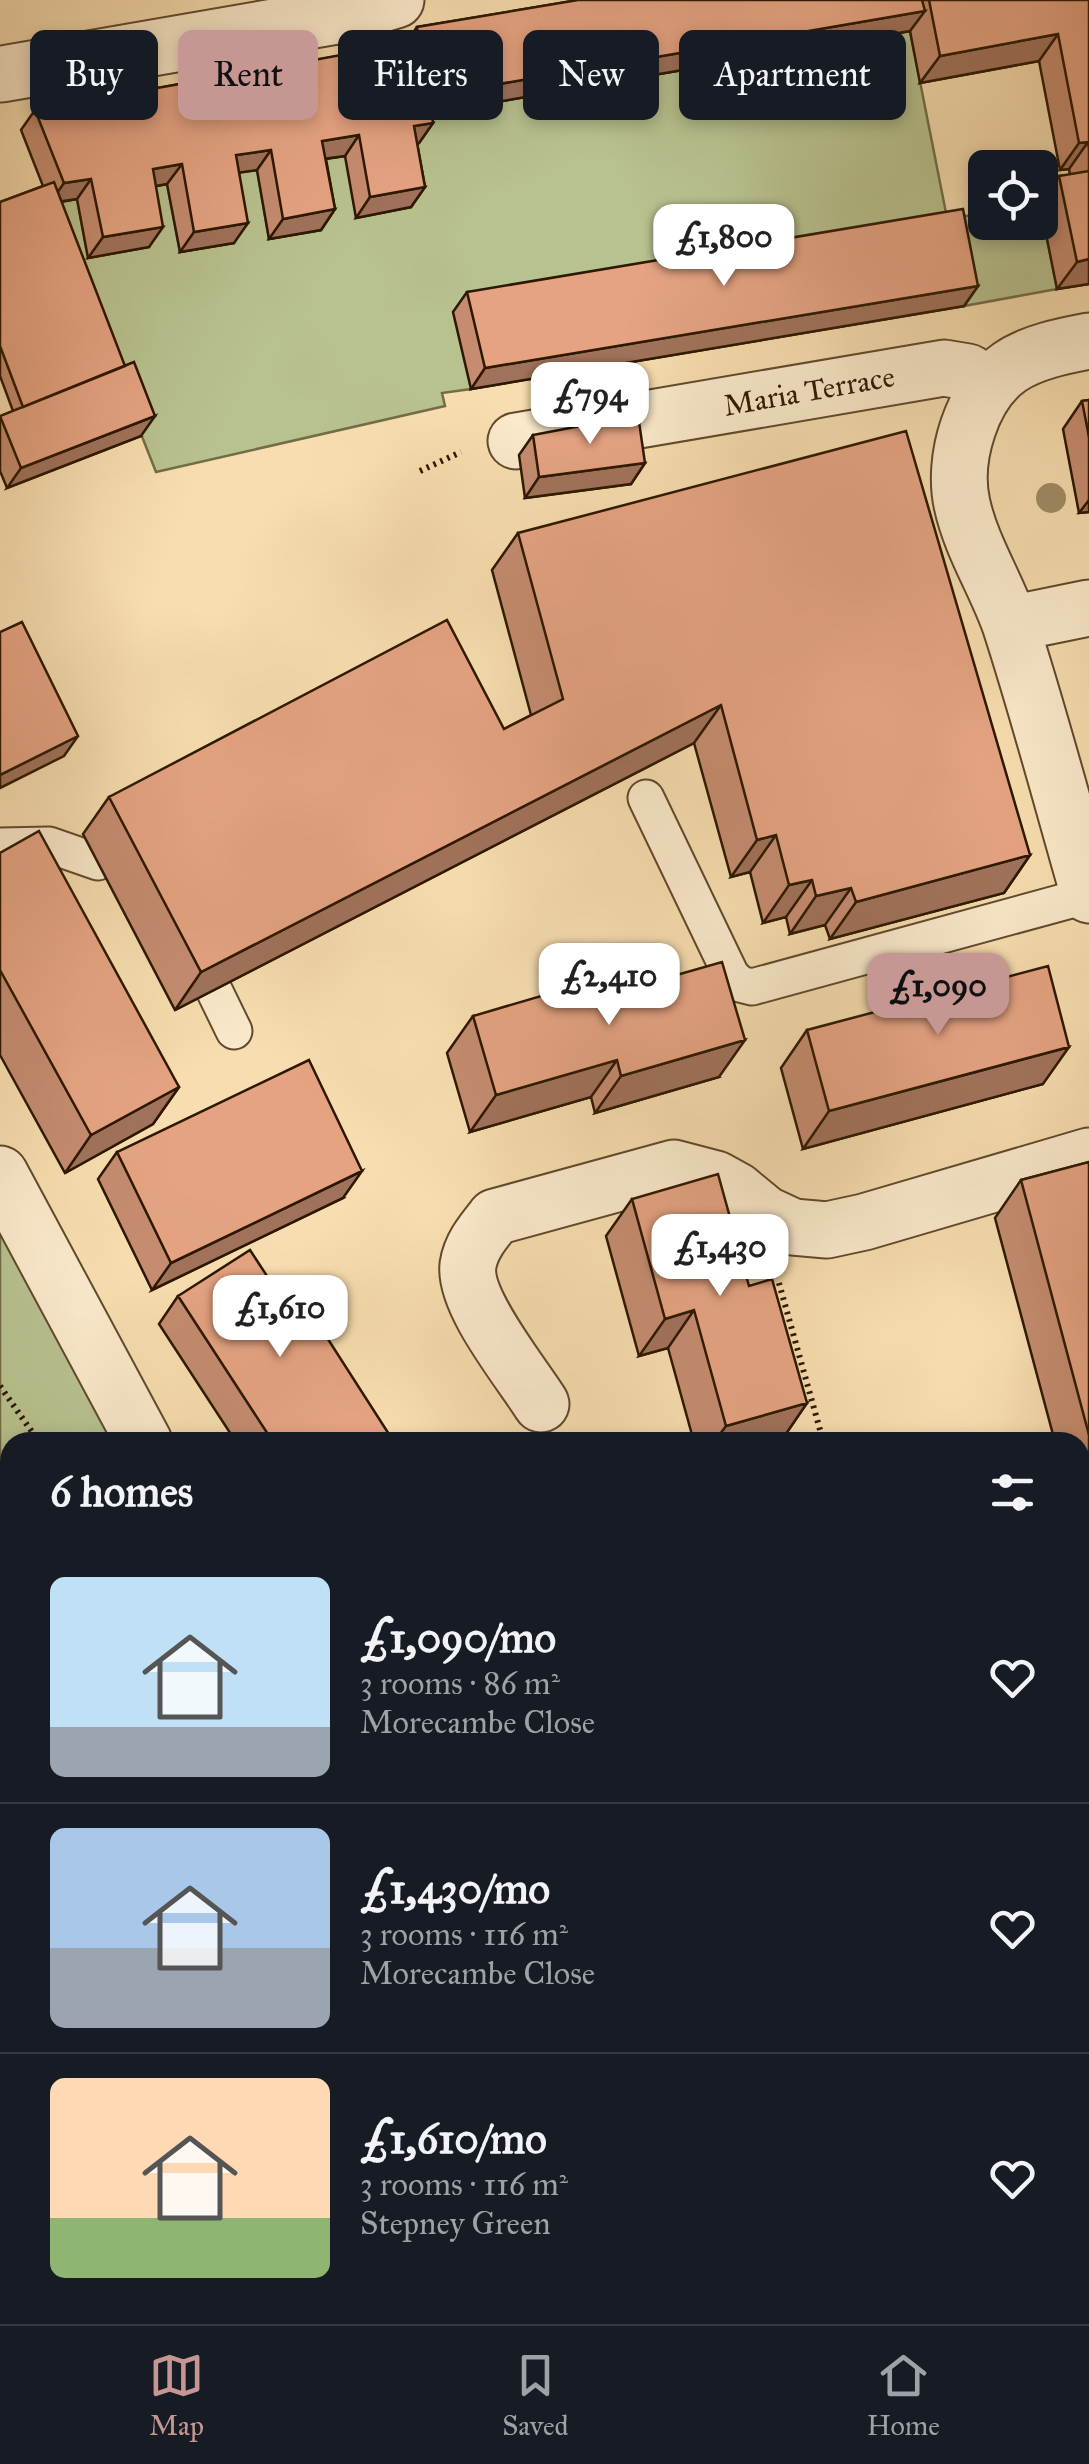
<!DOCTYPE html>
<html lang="en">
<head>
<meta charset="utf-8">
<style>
	body { margin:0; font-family:"IM FELL Great Primer",serif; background:#242831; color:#f1f3f6; height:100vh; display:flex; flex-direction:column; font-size:38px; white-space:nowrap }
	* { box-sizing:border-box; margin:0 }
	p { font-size:32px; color:#9ea1a6 }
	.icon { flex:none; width:55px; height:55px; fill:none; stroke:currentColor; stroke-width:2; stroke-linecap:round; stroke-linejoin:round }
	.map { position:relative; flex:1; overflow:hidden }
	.panel { position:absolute; left:0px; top:1432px; width:1090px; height:892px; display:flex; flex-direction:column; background:#171b24; border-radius:30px 30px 0 0; box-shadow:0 5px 15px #0003 }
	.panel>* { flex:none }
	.banner { position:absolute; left:30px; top:30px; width:1030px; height:90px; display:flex; gap:20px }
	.buttons { position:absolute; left:968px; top:150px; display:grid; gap:20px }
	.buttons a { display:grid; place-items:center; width:90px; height:90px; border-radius:15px; background:#171b24; box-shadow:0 5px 15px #0003; font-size:50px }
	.price { position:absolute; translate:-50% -85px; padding:0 22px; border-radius:20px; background:#fff; color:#222; font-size:32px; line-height:65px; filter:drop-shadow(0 2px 5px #0008) }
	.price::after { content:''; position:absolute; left:50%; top:60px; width:30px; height:22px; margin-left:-15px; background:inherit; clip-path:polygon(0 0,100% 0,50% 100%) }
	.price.active { background:#c59692; color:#111 }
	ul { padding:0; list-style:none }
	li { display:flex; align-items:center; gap:30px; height:250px; padding:0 50px }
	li+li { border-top:2px solid #363941 }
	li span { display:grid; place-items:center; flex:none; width:280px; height:200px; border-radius:15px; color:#555 }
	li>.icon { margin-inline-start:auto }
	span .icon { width:120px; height:120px; fill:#fffc; stroke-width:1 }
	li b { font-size:42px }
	h2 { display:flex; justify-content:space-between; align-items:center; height:120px; padding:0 50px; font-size:42px }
	.chip { padding:0 35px; border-radius:15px; background:#171b24; box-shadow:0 5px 15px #0003; font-size:35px; line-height:90px }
	.chip.active { background:#c59692; color:#111 }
	.dock { display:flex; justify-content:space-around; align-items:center; height:140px; border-top:2px solid #363941; background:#171b24; font-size:28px; color:#9ea1a6 }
	.dock a { display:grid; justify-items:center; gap:5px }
	.dock .active { color:#c59692 }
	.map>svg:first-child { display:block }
	.green { fill:#b8c28f; stroke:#726d48; stroke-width:2.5 }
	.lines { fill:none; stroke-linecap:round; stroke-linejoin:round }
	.service-casing { stroke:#60492c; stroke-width:39 }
	.minor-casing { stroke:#60492c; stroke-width:59 }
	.secondary-casing { stroke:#2d1800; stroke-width:59 }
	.path { stroke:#2d1800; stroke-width:6; stroke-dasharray:2.5 5; stroke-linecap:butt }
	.service { stroke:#fae9cb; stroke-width:35 }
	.minor { stroke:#fae9cb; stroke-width:55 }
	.secondary { stroke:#fae9cb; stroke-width:55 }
	.tree { fill:#9f8d66 }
	.wall { fill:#c58c70; stroke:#2d1800; stroke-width:2.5 }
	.shaded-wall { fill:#a0725b; stroke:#2d1800; stroke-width:2.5 }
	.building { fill:#e5a382; stroke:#2d1800; stroke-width:2.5 }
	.labels { text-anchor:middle; stroke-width:9; stroke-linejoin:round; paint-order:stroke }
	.street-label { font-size:30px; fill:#2d1800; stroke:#fae9cb }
</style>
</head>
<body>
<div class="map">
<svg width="1089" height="2324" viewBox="0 0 1089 2324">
	<rect width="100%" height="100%" fill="#f7ddaf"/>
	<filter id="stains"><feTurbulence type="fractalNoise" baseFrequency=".002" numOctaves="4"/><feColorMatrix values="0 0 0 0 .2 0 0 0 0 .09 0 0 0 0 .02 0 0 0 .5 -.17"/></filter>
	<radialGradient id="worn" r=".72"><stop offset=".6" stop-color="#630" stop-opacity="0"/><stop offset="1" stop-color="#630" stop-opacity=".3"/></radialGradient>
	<path class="green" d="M 910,31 L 947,218 L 985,214 L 985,222 L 1040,222 L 1040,204 L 1057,289 L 964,306 L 949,230 L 471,389 L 442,393 L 445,406 L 156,472 L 50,203 L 77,199 L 88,257 L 139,189 L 167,184 L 180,252 L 233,243 L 222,175 L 257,170 L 269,239 L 321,229 L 308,161 L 345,155 L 415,116 Z
		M 0,1227 L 118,1442 L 10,1442 L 10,1484 L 0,1467 Z
		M 527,2315 L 705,2315 L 712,2324 L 534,2324 Z"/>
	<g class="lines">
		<defs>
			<path id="service" d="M 646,798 L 731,975 L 740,984 L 752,987 L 1089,895
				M 0,846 L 49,845 L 98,862
				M 214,990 L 234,1031"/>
			<path id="minor" d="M 2,74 L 349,14 L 396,0
				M 1089,341 C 1063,346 1032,352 1010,367 C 971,394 952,459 962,504 C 971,546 996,584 1010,624 C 1039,713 1063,805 1089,895
				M 516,441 L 944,368 L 968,372 L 989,386
				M 1010,624 L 1089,608
				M 0,1174 L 144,1442
				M 541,1404 C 521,1372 463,1302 468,1265 C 471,1246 483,1232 495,1217 L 674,1168 L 716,1179 L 736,1190 L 765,1214 L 793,1227 L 827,1230 L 864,1222 L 1089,1156
				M 727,2315 L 734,2324
				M 253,2324 L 260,2315"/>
			<path id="secondary" d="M 0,1592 L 10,1609
				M 455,2315 L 462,2324"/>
		</defs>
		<use href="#service" class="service-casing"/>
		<use href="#minor" class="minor-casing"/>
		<use href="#secondary" class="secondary-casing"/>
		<path class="path" d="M 420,471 L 461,452
			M 779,1283 L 822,1437 L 803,1442
			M 0,1386 L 39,1442
			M 620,2315 L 627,2324"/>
		<use href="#service" class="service"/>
		<use href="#minor" class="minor"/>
		<use href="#secondary" class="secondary"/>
	</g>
	<circle class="tree" cx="1051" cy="498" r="15"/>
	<path class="wall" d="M 578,0 L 1089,0 L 1089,284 L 1057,289 L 1040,204 L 1059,176 L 1070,175 L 1069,169 L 1060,170 L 1039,61 L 920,83 L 910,31 L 432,113 L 433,123 L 419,143 L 417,143 L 425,187 L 411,207 L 356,218 L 345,156 L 326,159 L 335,209 L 321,230 L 269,239 L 257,170 L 239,172 L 234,243 L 180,252 L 167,184 L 156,186 L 149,247 L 88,258 L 77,199 L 61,202 L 141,436 L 7,488 L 0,471 L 0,417 L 13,411 L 0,376 L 0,202 L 43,186 L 21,130 L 35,110 L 405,44 L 417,27 Z
		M 978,286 L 964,306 L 471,389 L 453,312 L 467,292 Z
		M 1089,400 L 1089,512 L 1079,513 L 1063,429 L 1082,401 Z
		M 533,435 L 645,463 L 631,484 L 525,498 L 519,455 Z
		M 518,533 L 1030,855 L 1004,893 L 830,939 L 825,925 L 790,934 L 786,917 L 763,923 L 750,872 L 731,877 L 694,743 L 175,1010 L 83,834 L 109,797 L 504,729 L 531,715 L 492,570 Z
		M 0,853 L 179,1087 L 153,1124 L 65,1173 L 0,1055 Z
		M 603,996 L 719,1077 L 595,1113 L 591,1097 L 470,1132 L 447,1053 L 473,1016 Z
		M 807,1030 L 1043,1084 L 803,1149 L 781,1068 Z
		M 117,1152 L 343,1198 L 152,1290 L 98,1179 Z
		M 1089,1162 L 1089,1514 L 1080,1516 L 1080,1442 L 1055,1442 L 995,1218 L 1021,1180 Z
		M 632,1199 L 749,1286 L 807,1403 L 781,1441 L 774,1442 L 694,1442 L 668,1348 L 639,1356 L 606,1236 Z
		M 178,1296 L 303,1331 L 394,1442 L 236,1442 L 159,1324 Z
		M 0,1742 L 10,1760 L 10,1997 L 0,1980 Z
		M 1080,2100 L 1089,2324 L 1050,2324 L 1044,2315 L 1080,2315 Z
		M 13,2315 L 155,2315 L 148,2324 L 14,2324 L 9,2320 Z
		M 809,2315 L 989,2315 L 995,2324 L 815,2324 Z"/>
	<path class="shaded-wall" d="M 925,11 L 910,31 L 415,116 L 429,96 Z
		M 1058,34 L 1039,61 L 920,83 L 940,56 Z
		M 433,123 L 419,143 L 400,146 L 414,126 Z
		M 359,135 L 345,156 L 308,161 L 322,141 Z
		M 1088,142 L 1069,169 L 1060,170 L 1079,143 Z
		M 271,150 L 257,170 L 222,175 L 236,155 Z
		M 182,164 L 167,184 L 139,189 L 153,169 Z
		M 91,179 L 77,199 L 50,203 L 64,183 Z
		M 425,187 L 411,207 L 356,218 L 370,197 Z
		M 335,209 L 321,230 L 269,239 L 283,219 Z
		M 248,223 L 234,243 L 180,252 L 194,232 Z
		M 163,227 L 149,247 L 88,258 L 103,237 Z
		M 1089,259 L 1089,284 L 1057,289 L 1077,262 Z
		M 978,286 L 964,306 L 471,389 L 485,368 Z
		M 155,416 L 141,436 L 7,488 L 21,468 Z
		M 645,463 L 631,484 L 525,498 L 539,477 Z
		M 1089,500 L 1089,512 L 1079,513 Z
		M 721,705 L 694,743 L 175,1010 L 201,972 Z
		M 78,736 L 64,756 L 0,788 L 0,775 Z
		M 776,835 L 750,872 L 731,877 L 757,840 Z
		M 1030,855 L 1004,893 L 830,939 L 856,902 Z
		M 812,880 L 786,917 L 763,923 L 789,885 Z
		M 851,888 L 825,925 L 790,934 L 816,896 Z
		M 745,1040 L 719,1077 L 595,1113 L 621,1076 Z
		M 1069,1047 L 1043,1084 L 803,1149 L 829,1111 Z
		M 617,1060 L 591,1097 L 470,1132 L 496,1095 Z
		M 179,1087 L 153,1124 L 65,1173 L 91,1135 Z
		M 362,1171 L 343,1198 L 152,1290 L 171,1263 Z
		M 694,1310 L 668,1348 L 639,1356 L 665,1319 Z
		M 807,1403 L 781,1441 L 774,1442 L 714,1442 L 726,1426 Z
		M 1089,1497 L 1089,1514 L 1080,1516 L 1080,1510 Z
		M 1089,1832 L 1089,1850 L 1080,1857 L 1080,1838 Z
		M 1089,2304 L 1089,2324 L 1075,2324 Z"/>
	<path class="building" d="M 578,0 L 922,0 L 925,11 L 429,96 L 433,123 L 414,126 L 425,187 L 370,197 L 359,135 L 322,141 L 335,209 L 283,219 L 271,150 L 236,155 L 248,223 L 194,232 L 182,164 L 153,169 L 163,227 L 103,237 L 91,179 L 64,183 L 35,110 L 419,41 L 417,27 Z
		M 929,0 L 1089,0 L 1089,148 L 1088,142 L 1079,143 L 1058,34 L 940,56 Z
		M 1089,171 L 1089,259 L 1077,262 L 1059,176 Z
		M 54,182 L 125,366 L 23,407 L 0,346 L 0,202 Z
		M 963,209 L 978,286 L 485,368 L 467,292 Z
		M 134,362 L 155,416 L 21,468 L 0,416 Z
		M 1089,400 L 1089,437 L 1082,401 Z
		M 638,415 L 645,463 L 539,477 L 533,435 Z
		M 906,431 L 1030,855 L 856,902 L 851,888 L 816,896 L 812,880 L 789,885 L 776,835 L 757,840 L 721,705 L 201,972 L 109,797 L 447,620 L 504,729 L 563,699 L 518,533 Z
		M 22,622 L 78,736 L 0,775 L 0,632 Z
		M 39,831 L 179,1087 L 91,1135 L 0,970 L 0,853 Z
		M 722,962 L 745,1040 L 621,1076 L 617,1060 L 496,1095 L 473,1016 L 599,979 L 603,996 Z
		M 1048,966 L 1069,1047 L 829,1111 L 807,1030 Z
		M 309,1060 L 362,1171 L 171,1263 L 117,1152 Z
		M 1089,1162 L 1089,1435 L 1021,1180 Z
		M 718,1174 L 749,1286 L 772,1279 L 807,1403 L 726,1426 L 694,1310 L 665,1319 L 632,1199 Z
		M 250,1250 L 303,1331 L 317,1322 L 394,1442 L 273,1442 L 178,1296 Z
		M 0,1742 L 10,1760 L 10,1926 L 0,1909 Z
		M 1080,1765 L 1089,1778 L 1089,1832 L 1080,1838 Z
		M 1080,2100 L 1089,2114 L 1088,2305 L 1080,2292 Z
		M 34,2315 L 152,2315 L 146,2324 L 27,2324 Z
		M 861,2315 L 989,2315 L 995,2324 L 867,2324 Z"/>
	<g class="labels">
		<g class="street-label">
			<text transform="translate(809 391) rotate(-10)" y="10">Maria Terrace</text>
		</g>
	</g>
	<rect width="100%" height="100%" filter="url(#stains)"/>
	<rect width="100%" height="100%" fill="url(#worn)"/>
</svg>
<div class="buttons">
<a><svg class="icon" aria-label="locate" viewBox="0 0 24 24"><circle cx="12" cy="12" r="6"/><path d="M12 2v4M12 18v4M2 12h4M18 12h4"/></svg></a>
</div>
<b class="price" style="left:724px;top:289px">£1,800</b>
<b class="price" style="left:590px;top:447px">£794</b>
<b class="price" style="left:609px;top:1028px">£2,410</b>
<b class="price active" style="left:938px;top:1038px">£1,090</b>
<b class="price" style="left:720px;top:1299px">£1,430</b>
<b class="price" style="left:280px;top:1360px">£1,610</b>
<div class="banner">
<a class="chip">Buy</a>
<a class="chip active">Rent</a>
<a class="chip">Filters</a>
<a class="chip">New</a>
<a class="chip">Apartment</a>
</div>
<section class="panel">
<h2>6 homes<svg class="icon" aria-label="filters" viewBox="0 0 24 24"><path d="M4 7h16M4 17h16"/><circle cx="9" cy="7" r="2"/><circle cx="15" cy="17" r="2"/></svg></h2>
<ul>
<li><span style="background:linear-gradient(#bfe0f5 75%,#9aa5b1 0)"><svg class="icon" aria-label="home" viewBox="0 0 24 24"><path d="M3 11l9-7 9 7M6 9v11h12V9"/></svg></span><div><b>£1,090/mo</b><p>3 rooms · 86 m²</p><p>Morecambe Close</p></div><svg class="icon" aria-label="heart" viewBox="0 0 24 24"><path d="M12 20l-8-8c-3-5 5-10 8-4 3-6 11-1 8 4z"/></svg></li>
<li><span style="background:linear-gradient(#a9c7e8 60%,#9aa5b1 0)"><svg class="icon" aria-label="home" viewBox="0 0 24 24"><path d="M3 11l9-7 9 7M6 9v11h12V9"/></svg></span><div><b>£1,430/mo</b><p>3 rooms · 116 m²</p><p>Morecambe Close</p></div><svg class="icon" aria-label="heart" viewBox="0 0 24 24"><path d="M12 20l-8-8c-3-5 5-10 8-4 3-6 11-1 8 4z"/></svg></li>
<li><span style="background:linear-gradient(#ffd9b3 70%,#8fb573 0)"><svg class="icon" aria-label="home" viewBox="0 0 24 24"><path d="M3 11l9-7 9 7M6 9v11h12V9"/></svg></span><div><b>£1,610/mo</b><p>3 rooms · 116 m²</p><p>Stepney Green</p></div><svg class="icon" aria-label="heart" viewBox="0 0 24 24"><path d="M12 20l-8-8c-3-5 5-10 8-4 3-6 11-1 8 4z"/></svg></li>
</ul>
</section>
</div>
<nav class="dock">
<a class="active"><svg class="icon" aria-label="map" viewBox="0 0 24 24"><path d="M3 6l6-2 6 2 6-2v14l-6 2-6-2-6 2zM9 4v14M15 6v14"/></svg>Map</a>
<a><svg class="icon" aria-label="saved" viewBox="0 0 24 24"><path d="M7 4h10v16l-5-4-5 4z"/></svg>Saved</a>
<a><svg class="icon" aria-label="home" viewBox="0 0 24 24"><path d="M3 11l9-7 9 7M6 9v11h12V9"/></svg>Home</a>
</nav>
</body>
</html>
